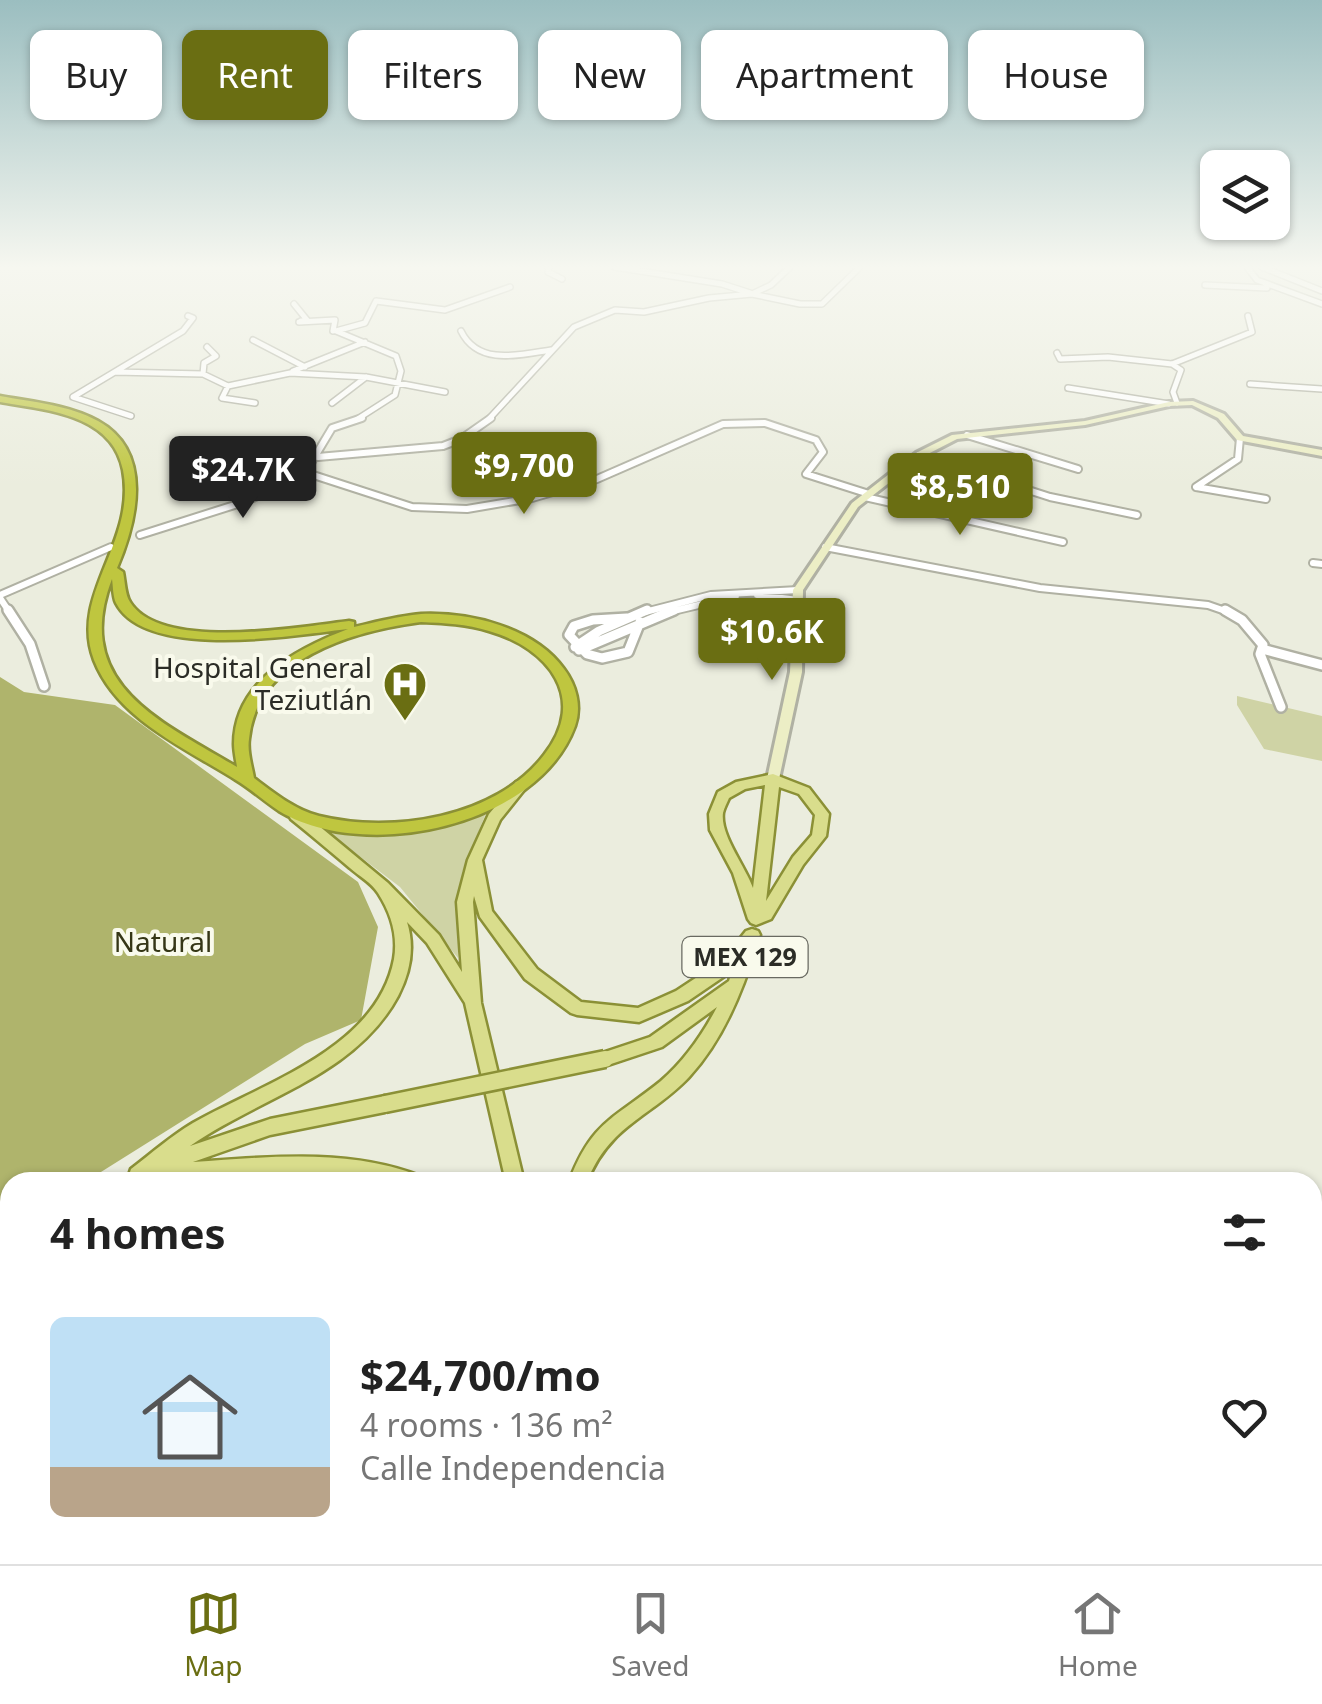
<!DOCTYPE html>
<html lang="en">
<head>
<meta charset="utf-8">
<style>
	body { margin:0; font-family:"Noto Sans",sans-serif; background:#f6f6f6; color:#222; height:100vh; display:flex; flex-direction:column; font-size:38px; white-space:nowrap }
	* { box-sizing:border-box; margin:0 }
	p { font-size:32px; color:#767676 }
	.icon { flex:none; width:55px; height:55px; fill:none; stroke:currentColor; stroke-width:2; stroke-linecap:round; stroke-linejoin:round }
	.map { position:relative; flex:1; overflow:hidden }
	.side { position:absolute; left:0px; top:1172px; width:1322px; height:392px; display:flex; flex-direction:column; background:#fff; border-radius:30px 30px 0 0; box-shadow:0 2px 8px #0004 }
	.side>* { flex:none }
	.banner { position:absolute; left:30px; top:30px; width:1262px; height:90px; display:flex; gap:20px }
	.controls { position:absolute; left:1200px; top:150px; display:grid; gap:20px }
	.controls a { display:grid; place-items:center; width:90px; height:90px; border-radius:15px; background:#fff; box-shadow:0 2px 8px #0004; font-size:50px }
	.price { position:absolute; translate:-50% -85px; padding:0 22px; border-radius:10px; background:#6a6e12; color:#fff; font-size:32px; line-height:65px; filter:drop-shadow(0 2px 5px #0008) }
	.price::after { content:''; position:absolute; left:50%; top:60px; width:30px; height:22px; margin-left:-15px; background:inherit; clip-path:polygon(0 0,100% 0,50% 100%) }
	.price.current { background:#222; color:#fff }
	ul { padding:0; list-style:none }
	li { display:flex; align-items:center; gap:30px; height:250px; padding:0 50px }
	li span { display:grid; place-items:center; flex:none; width:280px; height:200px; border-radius:15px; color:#555 }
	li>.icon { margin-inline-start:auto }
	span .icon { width:120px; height:120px; fill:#fffc; stroke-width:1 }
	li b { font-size:42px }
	h2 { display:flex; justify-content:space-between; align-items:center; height:120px; padding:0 50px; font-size:42px }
	.chip { padding:0 35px; border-radius:15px; background:#fff; box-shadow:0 2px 8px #0004; font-size:35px; line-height:90px }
	.chip.current { background:#6a6e12; color:#fff }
	.tabs { display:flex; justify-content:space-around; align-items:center; height:140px; border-top:2px solid #e0e0e0; background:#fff; font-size:28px; color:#767676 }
	.tabs a { display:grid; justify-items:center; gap:5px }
	.tabs .current { color:#6a6e12 }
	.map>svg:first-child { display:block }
	.green { fill:#cfd3a5 }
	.forest { fill:#afb46c }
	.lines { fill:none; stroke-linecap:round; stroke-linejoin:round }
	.street-far2-casing { stroke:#b0b1a3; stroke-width:8 }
	.street-far1-casing { stroke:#b0b1a3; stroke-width:10 }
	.street-casing { stroke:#b0b1a3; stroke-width:14 }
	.secondary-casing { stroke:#b0b1a3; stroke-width:6 }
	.primary-casing { stroke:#8b9036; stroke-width:5 }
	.highway-casing { stroke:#8b9036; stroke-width:5 }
	.street-far2 { stroke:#fff; stroke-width:5 }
	.street-far1 { stroke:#fff; stroke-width:6 }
	.street { stroke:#fff; stroke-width:9 }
	.secondary { fill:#eceec5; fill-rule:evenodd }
	.primary { fill:#d9dd8c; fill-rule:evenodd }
	.highway { fill:#bfc63f; fill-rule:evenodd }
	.primary-bridge-casing { stroke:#8b9036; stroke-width:21; stroke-linecap:butt }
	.primary-bridge { stroke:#d9dd8c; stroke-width:16 }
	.labels { text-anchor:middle; stroke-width:8; stroke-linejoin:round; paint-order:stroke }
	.shield { fill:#f9faec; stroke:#696a61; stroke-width:2.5 }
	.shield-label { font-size:25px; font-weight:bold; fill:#2b2c26 }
	.poi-label { font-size:28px; fill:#2b2c26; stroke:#f9faec; text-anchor:end }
	.park-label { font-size:28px; fill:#353616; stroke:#f9faec }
</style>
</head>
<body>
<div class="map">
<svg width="1322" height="1564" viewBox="0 0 1322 1564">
	<rect width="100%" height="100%" fill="#ebedde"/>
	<path class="green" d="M 1237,696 L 1322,716 L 1322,761 L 1264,749 L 1237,705 Z
		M 488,808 L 462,873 L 458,958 L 400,887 L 325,830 L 387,832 Z"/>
	<path class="forest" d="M 0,677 L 24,692 L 115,705 L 358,882 L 378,927 L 361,1020 L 305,1044 L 85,1182 L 10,1182 L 10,1237 L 0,1244 Z"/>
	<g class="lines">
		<defs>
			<path id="street-far2" d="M 549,267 L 548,272 L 562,279
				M 615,267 L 722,284 L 750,293
				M 1247,267 L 1257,280 L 1322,304
				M 1262,267 L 1322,291
				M 1205,285 L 1267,288
				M 752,294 L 771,285 L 790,267
				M 294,304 L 307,320 L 301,321
				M 299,322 L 335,320 L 333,331
				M 461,331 C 478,366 519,355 551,350
				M 253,340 L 305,367
				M 1057,353 L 1060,359 L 1108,357 L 1172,364 L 1252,332 L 1248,316
				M 1172,364 L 1181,370 L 1173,392 L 1177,403
				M 293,371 L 365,342
				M 115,372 L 203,374 L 228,386 L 290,373 L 366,377 L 445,392
				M 203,374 L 204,363 L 216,356 L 207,347
				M 1250,384 L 1322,389
				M 228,386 L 222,398 L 255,403
				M 1068,388 L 1169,404
				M 332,403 L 366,377
				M 131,416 L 73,397 L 183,331 L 193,318 L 188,316
				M 356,420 L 395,395 L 401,371 L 396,356 L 336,331 L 365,323 L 376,301 L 445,310 L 510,287
				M 488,420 L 574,327 L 615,310 L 644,312 L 709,298 L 752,294 L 800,304 L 822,304 L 860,267"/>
			<path id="street-far1" d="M 967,435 L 1078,469
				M 919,455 L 1050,497 L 1137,515
				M 318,457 L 443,446 L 461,439 L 491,418
				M 304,472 L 412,507 L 467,509 L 532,498 L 597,479 L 723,424 L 765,423 L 816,440 L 823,452 L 806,474 L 869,494
				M 1196,487 L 1238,459 L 1240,438
				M 1196,487 L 1266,499
				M 865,497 L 1063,542
				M 140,535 L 244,502 L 284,484 L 308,468 L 332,428 L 362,418
				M 825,547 L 1040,588 L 1208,605 L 1231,613
				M 1313,563 L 1322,564
				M 0,595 L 111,547
				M 757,595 L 798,600
				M 0,598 L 10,613
				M 641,613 L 711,595 L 798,590
				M 665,613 L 736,596"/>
			<path id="street" d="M 8,610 L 30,644 L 44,686
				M 1225,610 L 1242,620 L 1263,645 L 1260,654 L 1281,707
				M 627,618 L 593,620 L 574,626 L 569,635 L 587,654 L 602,658 L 628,652 L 640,622
				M 575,647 L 599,631 L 647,610
				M 1262,649 L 1322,665
				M 579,650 L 674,610"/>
			<path id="secondary" d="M 1193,401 L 1224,414 L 1243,436 L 1322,450 L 1322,456 L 1237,440 L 1218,418 L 1192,405 L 1169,406 L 1085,425 L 957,439 L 922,457 L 858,507 L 803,590 L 802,672 L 779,779 L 773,783 L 769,782 L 767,779 L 790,672 L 793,590 L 852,503 L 916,453 L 952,435 L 1085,421 L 1169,402 Z"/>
			<path id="primary" d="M 773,774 L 809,788 L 829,814 L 826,836 L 803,865 L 771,919 L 756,925 L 751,923 L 748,919 L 733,873 L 710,830 L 709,814 L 718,792 L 736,782 ZM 765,785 L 753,888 C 745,866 720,835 723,813 C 724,808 727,803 729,798 L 745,789 ZM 779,787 L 799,794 L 815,815 L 812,835 L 793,857 L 766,901 Z
				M 521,780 L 528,785 L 500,820 L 482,860 L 492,911 L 537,969 L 581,1002 L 638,1008 L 676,991 L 723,960 L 746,931 L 752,929 L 758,931 L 760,935 L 755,942 L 757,945 C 742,992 723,1040 689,1077 C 651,1117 609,1125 587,1182 L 569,1182 C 592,1121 614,1119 661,1081 C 684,1061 703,1034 717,1007 L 662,1047 L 605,1066 L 599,1064 L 596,1059 L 599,1054 L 650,1037 L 729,981 L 732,971 L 688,1001 L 639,1022 L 577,1015 L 571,1013 L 525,979 L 480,917 L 474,896 L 473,902 L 481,1003 L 524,1182 L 506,1182 L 465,1003 L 427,943 L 407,922 C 415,947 410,973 398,996 C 355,1076 260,1097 190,1146 L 270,1119 L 385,1096 L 391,1098 L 394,1104 L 391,1110 L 385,1112 L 270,1135 L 193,1162 C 267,1157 349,1148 420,1176 L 422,1182 L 391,1182 L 323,1176 L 238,1177 L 152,1182 L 131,1181 L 129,1175 L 131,1169 C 152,1153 171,1136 193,1123 C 263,1083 377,1049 394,959 C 398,936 391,913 378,893 C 372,883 359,876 350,868 C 330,851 311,835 291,819 L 289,815 L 291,811 L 301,811 L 388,883 L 439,935 L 462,972 L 457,902 L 468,860 L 489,814 L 516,782 Z
				M 10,1232 L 10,1293 L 7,1297 L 0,1300 L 0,1236 Z
				M 540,1555 L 564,1555 L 567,1564 L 543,1564 Z
				M 570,1555 L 614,1555 L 616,1564 L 571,1564 Z"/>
			<path id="highway" d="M 0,396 C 33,402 69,405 98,421 C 154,452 137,521 117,568 L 123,572 C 125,581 125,595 130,602 C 161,652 299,627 349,621 L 354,622 L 354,627 C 376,622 398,616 421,614 C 469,612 534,627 564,669 C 576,685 582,706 575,726 C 538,827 365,863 279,811 C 264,801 251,789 236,780 C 185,748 117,719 94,660 C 69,594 137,543 123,470 C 112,414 46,410 0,402 ZM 112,579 C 113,586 113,597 116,603 C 146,661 296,635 348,629 C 298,648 234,681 234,744 C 234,751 236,760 237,767 C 162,722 71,685 112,579 ZM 421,622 C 444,623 467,624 489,631 C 548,648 589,698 544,755 C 496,818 392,834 319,816 C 295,810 274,793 254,778 C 252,766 247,752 249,739 C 257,658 353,631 421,622 Z"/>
		</defs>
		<use href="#street-far2" class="street-far2-casing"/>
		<use href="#street-far1" class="street-far1-casing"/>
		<use href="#street" class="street-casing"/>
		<use href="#secondary" class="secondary-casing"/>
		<use href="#primary" class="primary-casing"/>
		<use href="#highway" class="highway-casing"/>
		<use href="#street-far2" class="street-far2"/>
		<use href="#street-far1" class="street-far1"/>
		<use href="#street" class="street"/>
		<use href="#secondary" class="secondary"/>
		<use href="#primary" class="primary"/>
		<use href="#highway" class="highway"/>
		<defs>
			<path id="primary-bridge" d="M 385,1104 L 605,1059"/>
		</defs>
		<use href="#primary-bridge" class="primary-bridge-casing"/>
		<use href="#primary-bridge" class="primary-bridge"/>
	</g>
	<linearGradient id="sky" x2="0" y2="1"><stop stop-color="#9bbec0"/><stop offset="0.55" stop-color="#f6f7f0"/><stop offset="1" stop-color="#f6f7f0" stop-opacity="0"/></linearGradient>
	<rect width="1322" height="486" fill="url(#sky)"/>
	<defs>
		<symbol id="hospital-pin" viewBox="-11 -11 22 30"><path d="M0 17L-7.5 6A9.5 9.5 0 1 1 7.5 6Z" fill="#6a6e12" stroke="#f9faec"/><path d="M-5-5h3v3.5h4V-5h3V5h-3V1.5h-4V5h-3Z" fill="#fff"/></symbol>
	</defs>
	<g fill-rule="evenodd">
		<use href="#hospital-pin" x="380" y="659" width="50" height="68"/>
	</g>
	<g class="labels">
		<rect class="shield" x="682.5" y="937" width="125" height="40" rx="8"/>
		<g class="shield-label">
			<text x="745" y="966">MEX 129</text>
		</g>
		<g class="poi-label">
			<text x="372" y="678">Hospital General<tspan x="372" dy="32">Teziutlán</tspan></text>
		</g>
		<g class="park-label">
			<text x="163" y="952">Natural</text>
		</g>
	</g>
</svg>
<div class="controls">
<a><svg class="icon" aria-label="layers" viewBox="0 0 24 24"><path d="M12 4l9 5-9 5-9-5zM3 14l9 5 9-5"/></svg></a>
</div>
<b class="price" style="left:524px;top:517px">$9,700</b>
<b class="price current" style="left:243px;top:521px">$24.7K</b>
<b class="price" style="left:960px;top:538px">$8,510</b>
<b class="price" style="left:772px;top:683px">$10.6K</b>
<div class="banner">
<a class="chip">Buy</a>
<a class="chip current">Rent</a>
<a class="chip">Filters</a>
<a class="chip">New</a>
<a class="chip">Apartment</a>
<a class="chip">House</a>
</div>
<section class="side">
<h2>4 homes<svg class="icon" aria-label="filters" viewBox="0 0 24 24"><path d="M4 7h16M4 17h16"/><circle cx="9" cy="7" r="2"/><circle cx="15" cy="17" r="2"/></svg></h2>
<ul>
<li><span style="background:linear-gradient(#bfe0f5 75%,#b9a48a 0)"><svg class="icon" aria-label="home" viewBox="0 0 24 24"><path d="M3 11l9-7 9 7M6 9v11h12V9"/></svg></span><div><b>$24,700/mo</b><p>4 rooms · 136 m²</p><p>Calle Independencia</p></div><svg class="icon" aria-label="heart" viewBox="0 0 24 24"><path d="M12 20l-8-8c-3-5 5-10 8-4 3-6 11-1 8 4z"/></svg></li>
</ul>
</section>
</div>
<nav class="tabs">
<a class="current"><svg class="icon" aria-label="map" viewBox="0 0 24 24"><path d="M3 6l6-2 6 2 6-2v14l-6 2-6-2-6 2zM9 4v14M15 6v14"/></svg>Map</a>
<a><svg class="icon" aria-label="saved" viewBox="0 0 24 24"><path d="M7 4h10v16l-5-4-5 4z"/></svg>Saved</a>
<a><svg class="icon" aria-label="home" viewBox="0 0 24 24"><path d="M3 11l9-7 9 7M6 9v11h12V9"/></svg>Home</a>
</nav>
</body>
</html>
